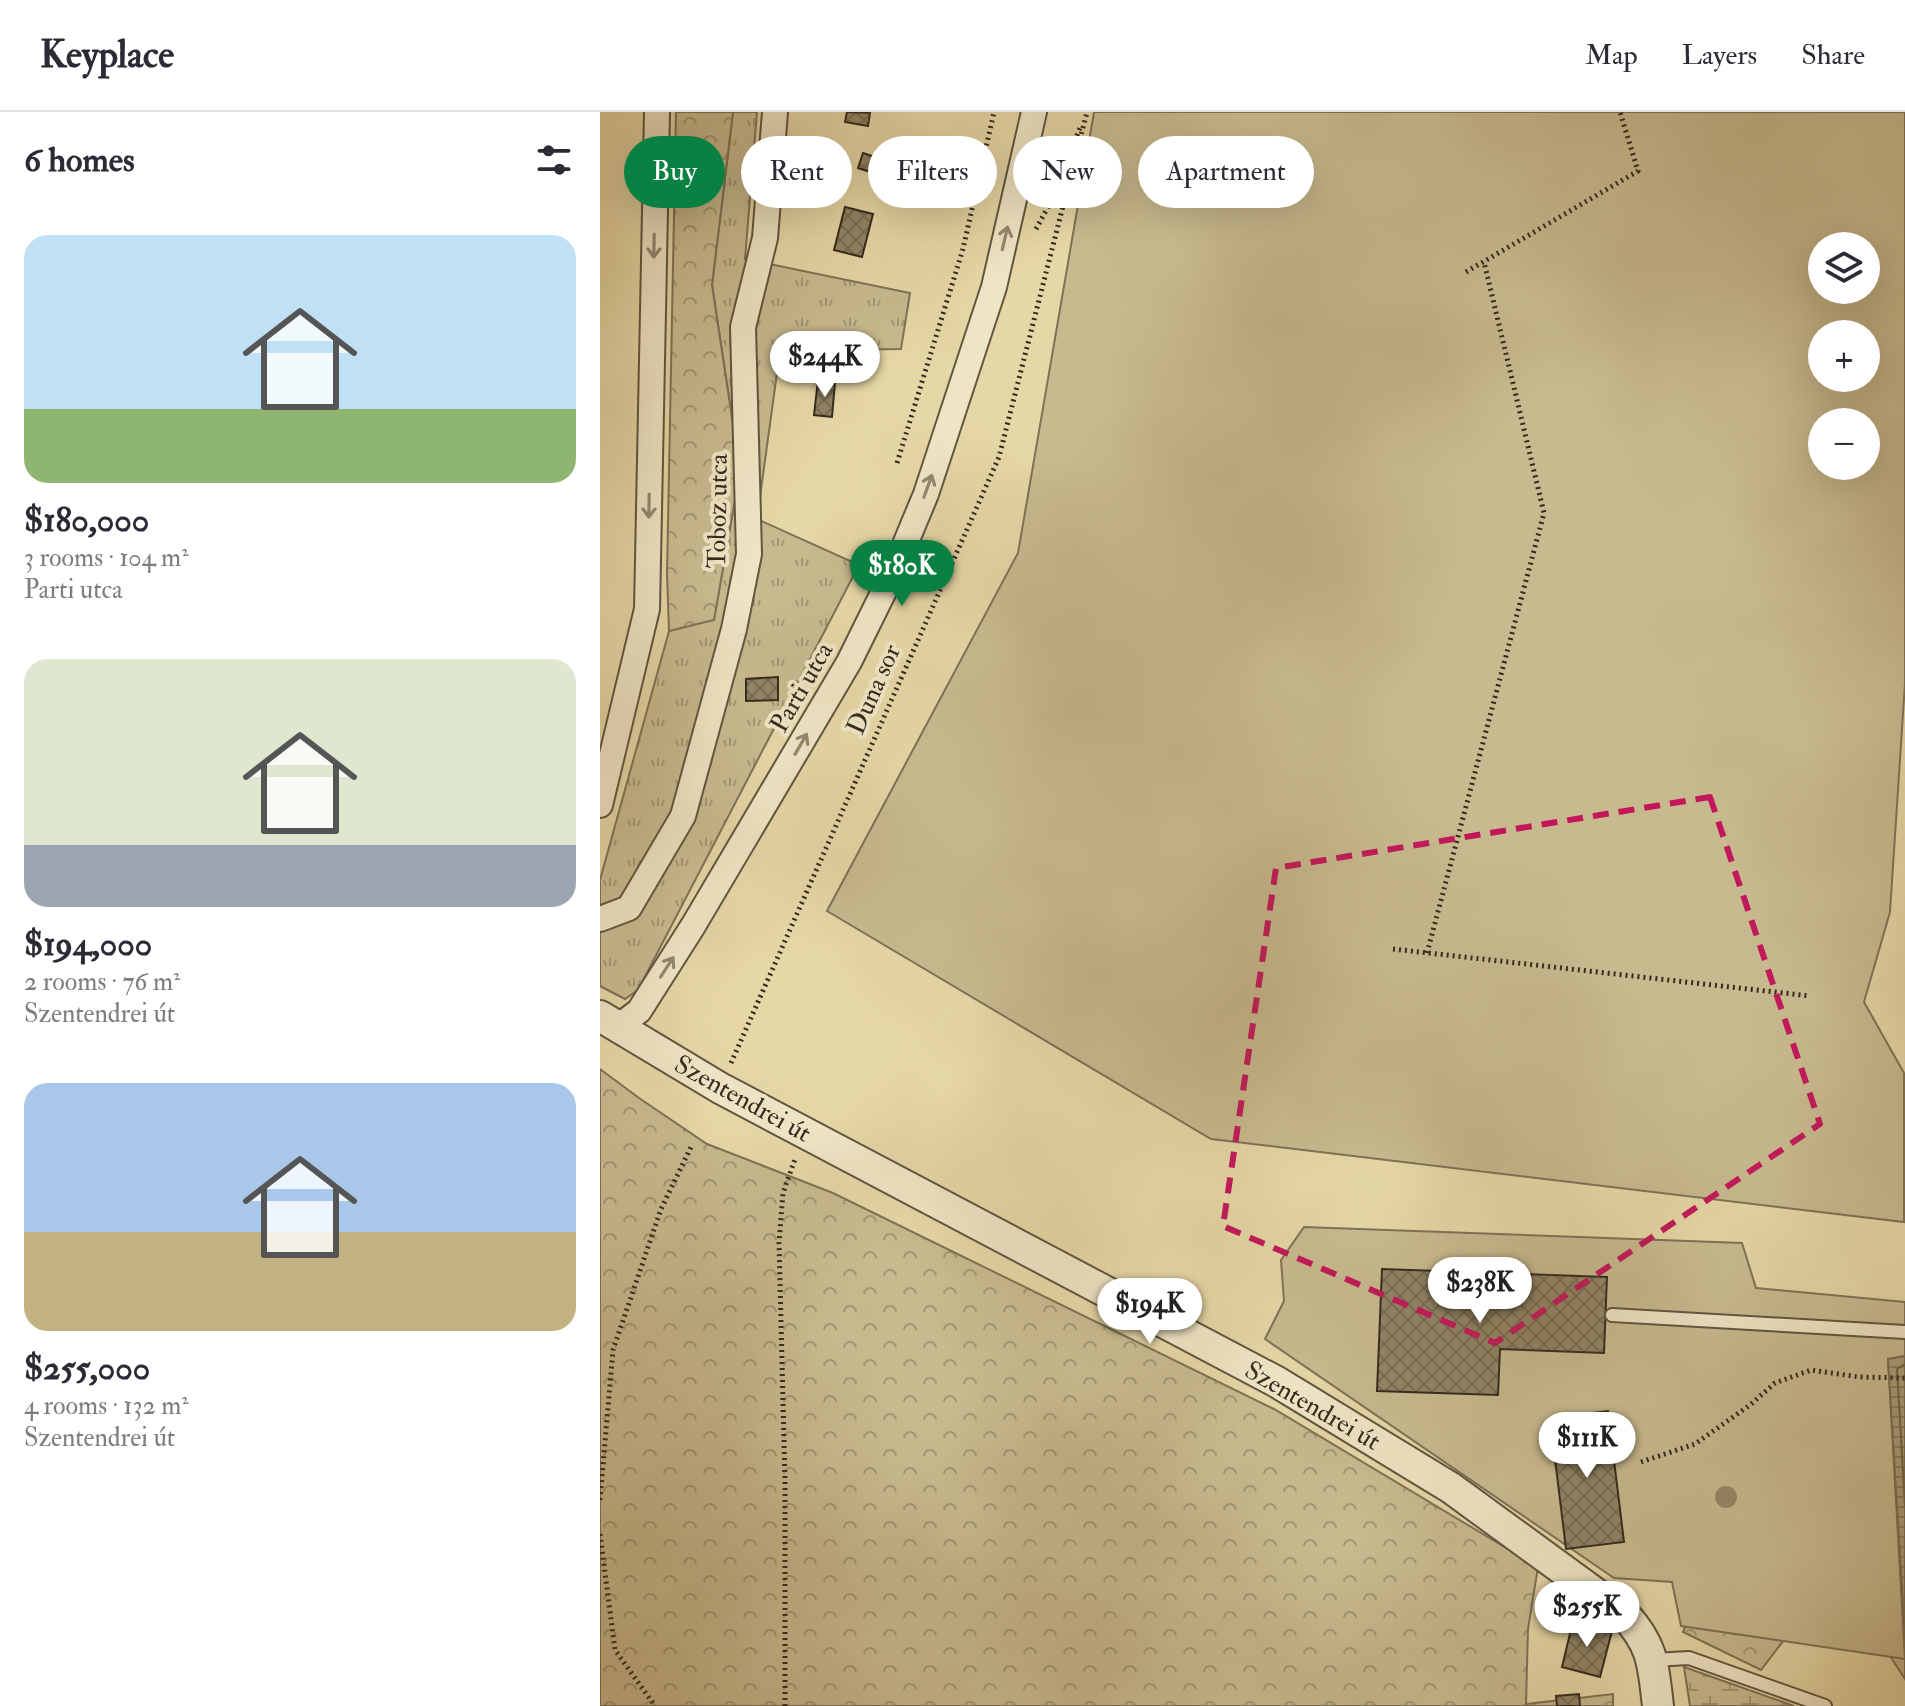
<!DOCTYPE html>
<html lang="en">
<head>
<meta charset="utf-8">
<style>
	body { margin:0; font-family:"IM FELL Double Pica",serif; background:#f2f2f3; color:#2b2b33; height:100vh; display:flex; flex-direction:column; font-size:30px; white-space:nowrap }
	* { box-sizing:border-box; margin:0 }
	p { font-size:26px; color:#7c7c81 }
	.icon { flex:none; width:44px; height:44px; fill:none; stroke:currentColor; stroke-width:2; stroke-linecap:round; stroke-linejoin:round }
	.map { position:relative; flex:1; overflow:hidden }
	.drawer { display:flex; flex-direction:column; background:#fff; width:600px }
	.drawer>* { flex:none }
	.hud { position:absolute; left:24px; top:24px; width:760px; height:72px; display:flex; gap:16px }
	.tools { position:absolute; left:1208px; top:120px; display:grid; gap:16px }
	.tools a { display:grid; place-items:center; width:72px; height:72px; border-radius:50%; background:#fff; box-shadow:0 8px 32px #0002; font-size:40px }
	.price { position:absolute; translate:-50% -68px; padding:0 18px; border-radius:28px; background:#fff; color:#222; font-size:26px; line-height:52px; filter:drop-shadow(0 2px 4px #0008) }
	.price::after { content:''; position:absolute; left:50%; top:48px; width:24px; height:18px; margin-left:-12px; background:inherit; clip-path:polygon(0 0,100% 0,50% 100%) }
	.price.current { background:#0b8043; color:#fff }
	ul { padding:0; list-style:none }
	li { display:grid; align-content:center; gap:16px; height:424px; padding:0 24px }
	li span { display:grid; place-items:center; height:248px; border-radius:24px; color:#555 }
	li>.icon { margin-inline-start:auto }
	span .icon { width:144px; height:144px; fill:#fffc; stroke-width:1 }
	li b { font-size:34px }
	h2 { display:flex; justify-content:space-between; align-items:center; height:96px; padding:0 24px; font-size:34px }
	.tag { padding:0 28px; border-radius:36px; background:#fff; box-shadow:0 8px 32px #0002; font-size:28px; line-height:72px }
	.tag.current { background:#0b8043; color:#fff }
	header { display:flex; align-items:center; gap:48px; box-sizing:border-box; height:112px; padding:0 40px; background:#fff; border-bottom:2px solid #e1e1e2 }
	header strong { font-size:38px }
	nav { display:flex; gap:44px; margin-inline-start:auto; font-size:28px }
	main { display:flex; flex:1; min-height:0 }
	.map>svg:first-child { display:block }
	.grass { fill:url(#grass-tufts); stroke:#7e7257; stroke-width:2 }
	.forest { fill:url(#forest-crowns); stroke:#7e7257; stroke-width:2 }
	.wetland { fill:url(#wetland-marsh); stroke:#7e7257; stroke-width:2 }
	.green { fill:#c8ba8f; stroke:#7e7257; stroke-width:2; fill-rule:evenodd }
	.water { fill:url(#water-rules); stroke:#7a6f54; stroke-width:2 }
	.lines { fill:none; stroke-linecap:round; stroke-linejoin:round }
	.shore { stroke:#6e644c; stroke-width:2 }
	.building { fill:url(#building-cross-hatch); stroke:#342b1f; stroke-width:2 }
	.service-casing { stroke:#605641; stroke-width:16 }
	.minor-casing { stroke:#605641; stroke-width:28 }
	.tertiary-casing { stroke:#605641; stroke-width:34 }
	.path { stroke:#342b1f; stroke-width:5; stroke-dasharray:2 4; stroke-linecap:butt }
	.service { stroke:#efe5c5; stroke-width:12 }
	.minor { stroke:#efe5c5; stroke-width:24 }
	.tertiary { stroke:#efe5c5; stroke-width:30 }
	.tree { fill:#958868 }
	.oneway { stroke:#928872 }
	.marked { fill:none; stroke:#c2185b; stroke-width:6; stroke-dasharray:16 10; stroke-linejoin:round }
	.labels { text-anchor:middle; stroke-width:8; stroke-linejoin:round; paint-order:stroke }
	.street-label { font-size:26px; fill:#342b1f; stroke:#efe5c5 }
</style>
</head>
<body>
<header>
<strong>Keyplace</strong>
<nav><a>Map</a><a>Layers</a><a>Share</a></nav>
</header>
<main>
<section class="drawer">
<h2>6 homes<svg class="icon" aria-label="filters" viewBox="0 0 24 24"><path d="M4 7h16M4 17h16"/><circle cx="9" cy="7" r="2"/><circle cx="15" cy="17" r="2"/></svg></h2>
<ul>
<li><span style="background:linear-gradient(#bfe0f5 70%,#8fb573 0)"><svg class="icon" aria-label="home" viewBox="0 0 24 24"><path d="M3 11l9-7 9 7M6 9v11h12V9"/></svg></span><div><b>$180,000</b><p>3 rooms · 104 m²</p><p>Parti utca</p></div></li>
<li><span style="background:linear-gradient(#dfe7d0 75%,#9aa5b1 0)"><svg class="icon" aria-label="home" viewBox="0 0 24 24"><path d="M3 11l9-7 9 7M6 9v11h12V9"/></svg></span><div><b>$194,000</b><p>2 rooms · 76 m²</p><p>Szentendrei út</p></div></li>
<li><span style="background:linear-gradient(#a9c7e8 60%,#c2b280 0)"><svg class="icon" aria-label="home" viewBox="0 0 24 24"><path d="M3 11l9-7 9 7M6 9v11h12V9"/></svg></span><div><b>$255,000</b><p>4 rooms · 132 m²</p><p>Szentendrei út</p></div></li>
</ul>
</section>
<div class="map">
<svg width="1305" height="1594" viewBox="0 0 1305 1594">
	<defs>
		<pattern id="grass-tufts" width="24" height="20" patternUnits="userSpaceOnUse" patternTransform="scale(2)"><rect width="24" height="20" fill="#c8ba8f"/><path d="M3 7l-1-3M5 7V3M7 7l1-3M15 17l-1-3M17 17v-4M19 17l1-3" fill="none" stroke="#a39774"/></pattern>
		<pattern id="forest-crowns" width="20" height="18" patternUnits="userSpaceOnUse" patternTransform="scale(2)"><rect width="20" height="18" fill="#c8ba8f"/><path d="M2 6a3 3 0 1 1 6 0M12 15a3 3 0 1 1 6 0" fill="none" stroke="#a39774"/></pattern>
		<pattern id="wetland-marsh" width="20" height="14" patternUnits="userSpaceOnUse" patternTransform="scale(2)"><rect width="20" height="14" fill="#c8ba8f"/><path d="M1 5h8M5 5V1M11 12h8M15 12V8" fill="none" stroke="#a39774"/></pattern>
		<pattern id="water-rules" width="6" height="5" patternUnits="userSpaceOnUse" patternTransform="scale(2)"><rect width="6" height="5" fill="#a99d78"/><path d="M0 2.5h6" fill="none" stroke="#8a8062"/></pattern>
		<pattern id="building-cross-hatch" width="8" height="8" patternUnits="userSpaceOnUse" patternTransform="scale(2)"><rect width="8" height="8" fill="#918465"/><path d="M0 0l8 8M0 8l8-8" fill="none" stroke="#776c53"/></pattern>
	</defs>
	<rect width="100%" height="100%" fill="#e6d7a6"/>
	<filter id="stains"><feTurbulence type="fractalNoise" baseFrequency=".0025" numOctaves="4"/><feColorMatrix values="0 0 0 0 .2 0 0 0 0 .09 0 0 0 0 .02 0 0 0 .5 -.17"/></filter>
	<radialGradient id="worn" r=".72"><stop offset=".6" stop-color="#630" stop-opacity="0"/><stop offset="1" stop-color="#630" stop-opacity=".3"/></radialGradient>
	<path class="grass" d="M 133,0 L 157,0 L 145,147 L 310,181 L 301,237 L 180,239 L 157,407 L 259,453 L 38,878 L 25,887 L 0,874 L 0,768 L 69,519 L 114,507 L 140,359 L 112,173 Z"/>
	<path class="forest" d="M 76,0 L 133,0 L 112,173 L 140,359 L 114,508 L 69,519 L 67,462 Z
		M 0,957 L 39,986 L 107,1032 L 233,1081 L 674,1297 L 938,1455 L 928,1517 L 926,1592 L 1013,1582 L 1013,1594 L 0,1594 Z
		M 1096,1485 L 1305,1501 L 1305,1567 L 1275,1521 L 1200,1507 L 1161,1558 L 1083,1520 Z"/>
	<path class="wetland" d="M 1084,1555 L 1194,1594 L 1090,1594 Z"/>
	<path class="green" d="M 494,0 L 1305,0 L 1305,571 L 1290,800 L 1264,890 L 1304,961 L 1304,1110 L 611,1027 L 227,799 L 418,441 ZM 1222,134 L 1266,134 L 1266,178 L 1222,178 ZM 1222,222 L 1266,222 L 1266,266 L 1222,266 ZM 1222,310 L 1266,310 L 1266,354 L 1222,354 Z
		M 704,1115 L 1142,1131 L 1156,1176 L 1305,1190 L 1305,1244 L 1288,1247 L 1305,1547 L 1081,1514 L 1072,1470 L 1014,1466 L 665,1227 L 684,1189 L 681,1148 Z"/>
	<path class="water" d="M 1305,1244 L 1305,1527 L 1288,1247 Z"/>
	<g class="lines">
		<path class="shore" d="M 1305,1252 L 1297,1257 L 1305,1394"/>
	</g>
	<path class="building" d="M 247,0 L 270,1 L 268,14 L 245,10 Z
		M 263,41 L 290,50 L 286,65 L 258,56 Z
		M 245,95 L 273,102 L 262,145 L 234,138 Z
		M 218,268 L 235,270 L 232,305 L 214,303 Z
		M 178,565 L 178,588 L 146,589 L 146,567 Z
		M 782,1157 L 1007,1165 L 1004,1241 L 900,1237 L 898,1283 L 777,1279 Z
		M 1008,1299 L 1024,1430 L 966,1437 L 950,1306 Z
		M 973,1509 L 1012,1519 L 1000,1565 L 962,1555 Z
		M 979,1582 L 980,1594 L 957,1594 L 956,1584 Z"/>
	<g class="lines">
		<defs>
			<path id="service" d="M 1012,1203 L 1305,1220
				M 1053,1548 L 1089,1546 L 1225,1594"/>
			<path id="minor" d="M 0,693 L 47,497 L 57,0
				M 0,807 L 29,796 L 83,704 L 134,517 L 149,442 L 143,215 L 165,126 L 175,0
				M 18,915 L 39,899 L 93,814 L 249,550 L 294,459 L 326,382 L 394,175 L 434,0"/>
			<path id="tertiary" d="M 0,904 L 120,976 L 677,1270 L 851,1376 L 1025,1503 C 1054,1535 1053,1553 1058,1594"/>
		</defs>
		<use href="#service" class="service-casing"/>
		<use href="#minor" class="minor-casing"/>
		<use href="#tertiary" class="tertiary-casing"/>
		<path class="path" d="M 436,117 L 448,95 L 480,16
			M 866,160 L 1038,59 L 1020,0
			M 297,351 L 363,137 L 394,0
			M 793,837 L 1210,884
			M 827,841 L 944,401 L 884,150
			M 131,951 L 399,345 L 487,0
			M 1041,1350 L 1095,1332 L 1150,1293 L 1175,1271 L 1211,1258 L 1259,1265 L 1305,1266
			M 0,1388 L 13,1238 L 61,1097 L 92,1033
			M 0,1422 L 15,1538 L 55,1594
			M 185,1594 L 185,1369 L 179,1131 L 183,1081 L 195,1047"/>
		<use href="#service" class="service"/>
		<use href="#minor" class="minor"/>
		<use href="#tertiary" class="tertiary"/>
	</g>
	<g class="tree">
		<circle cx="959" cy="1322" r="11"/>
		<circle cx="1126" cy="1385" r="11"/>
	</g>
	<defs><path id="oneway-shaft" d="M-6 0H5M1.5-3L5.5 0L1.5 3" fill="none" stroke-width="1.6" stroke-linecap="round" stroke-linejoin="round" transform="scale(2)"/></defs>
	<g class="oneway">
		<use href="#oneway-shaft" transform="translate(405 126) rotate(-77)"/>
		<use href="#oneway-shaft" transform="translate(54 134) rotate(91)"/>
		<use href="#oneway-shaft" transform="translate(328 374) rotate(-70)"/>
		<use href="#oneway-shaft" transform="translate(49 394) rotate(91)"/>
		<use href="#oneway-shaft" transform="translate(201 632) rotate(-60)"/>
		<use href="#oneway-shaft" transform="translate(67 855) rotate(-57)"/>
	</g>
	<path class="marked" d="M 1110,685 L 1220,1012 L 895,1231 L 623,1114 L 676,756 Z"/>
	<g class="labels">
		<g class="street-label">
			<text transform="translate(117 399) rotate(-89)" y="9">Toboz utca</text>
			<text transform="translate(201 575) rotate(-60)" y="9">Parti utca</text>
			<text transform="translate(273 577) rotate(-66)" y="9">Duna sor</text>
			<text transform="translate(143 986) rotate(29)" y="9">Szentendrei út</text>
			<text transform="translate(713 1293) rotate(30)" y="9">Szentendrei út</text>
		</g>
	</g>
	<rect width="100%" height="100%" filter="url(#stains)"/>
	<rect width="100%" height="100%" fill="url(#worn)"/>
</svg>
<div class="tools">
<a><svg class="icon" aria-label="layers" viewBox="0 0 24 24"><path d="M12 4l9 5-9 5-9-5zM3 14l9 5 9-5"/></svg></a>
<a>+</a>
<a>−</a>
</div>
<b class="price" style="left:225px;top:287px">$244K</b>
<b class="price current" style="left:302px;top:496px">$180K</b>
<b class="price" style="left:880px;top:1213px">$238K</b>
<b class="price" style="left:550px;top:1234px">$194K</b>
<b class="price" style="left:987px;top:1368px">$111K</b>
<b class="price" style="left:987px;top:1537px">$255K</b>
<div class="hud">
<a class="tag current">Buy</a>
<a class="tag">Rent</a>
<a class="tag">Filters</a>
<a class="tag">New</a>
<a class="tag">Apartment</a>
</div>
</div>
</main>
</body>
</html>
